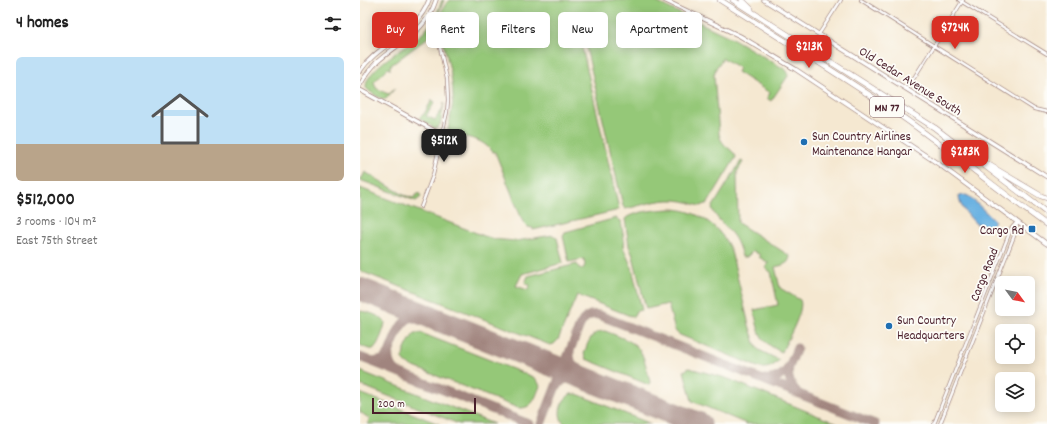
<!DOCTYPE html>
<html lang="en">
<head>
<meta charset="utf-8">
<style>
	body { margin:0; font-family:Dekko,sans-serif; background:#f6f6f6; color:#222; height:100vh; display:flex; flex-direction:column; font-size:15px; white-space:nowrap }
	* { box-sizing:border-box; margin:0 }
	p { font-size:13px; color:#767676 }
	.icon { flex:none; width:22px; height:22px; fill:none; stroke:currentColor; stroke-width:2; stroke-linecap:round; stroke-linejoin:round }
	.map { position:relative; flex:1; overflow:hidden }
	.details { display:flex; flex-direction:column; background:#fff; width:360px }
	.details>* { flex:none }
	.guide { position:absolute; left:12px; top:12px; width:380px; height:36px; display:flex; gap:8px }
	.needle { width:26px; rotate:122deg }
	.tools { position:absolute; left:635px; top:276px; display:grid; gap:8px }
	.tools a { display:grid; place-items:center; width:40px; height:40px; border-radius:6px; background:#fff; box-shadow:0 2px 10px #0003; font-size:20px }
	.scale { position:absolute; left:12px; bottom:10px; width:104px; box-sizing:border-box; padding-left:4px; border:2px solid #4a1f2b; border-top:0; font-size:11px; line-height:14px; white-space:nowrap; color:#4a1f2b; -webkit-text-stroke:3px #fdfcf7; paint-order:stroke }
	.price { position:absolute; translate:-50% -34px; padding:0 9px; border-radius:8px; background:#d93025; color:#fff; font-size:13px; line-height:26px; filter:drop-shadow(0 1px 2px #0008) }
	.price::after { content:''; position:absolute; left:50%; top:24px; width:12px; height:9px; margin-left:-6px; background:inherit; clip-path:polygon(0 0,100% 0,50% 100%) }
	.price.current { background:#222; color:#fff }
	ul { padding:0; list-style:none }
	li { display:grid; align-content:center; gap:8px; height:212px; padding:0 16px }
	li+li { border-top:1px solid #e0e0e0 }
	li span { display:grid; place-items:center; height:124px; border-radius:6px; color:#555 }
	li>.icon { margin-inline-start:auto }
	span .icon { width:72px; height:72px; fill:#fffc; stroke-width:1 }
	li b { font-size:17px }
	h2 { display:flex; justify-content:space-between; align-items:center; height:48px; padding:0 16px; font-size:17px }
	.pill { padding:0 14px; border-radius:6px; background:#fff; box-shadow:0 2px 10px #0003; font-size:14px; line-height:36px }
	.pill.current { background:#d93025; color:#fff }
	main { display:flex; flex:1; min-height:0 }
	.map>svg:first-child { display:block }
	.green { fill:#95c878; stroke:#707452 }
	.water { fill:#6bb2e2; stroke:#5a6886 }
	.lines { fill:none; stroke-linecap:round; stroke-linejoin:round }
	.taxiway { stroke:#a0847e; stroke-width:9 }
	.runway { stroke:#a0847e; stroke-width:23 }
	.minor-casing { stroke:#a0847e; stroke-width:4 }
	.tertiary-casing { stroke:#a0847e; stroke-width:5 }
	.motorway-casing { stroke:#a0847e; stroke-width:6 }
	.minor { stroke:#fff; stroke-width:2.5 }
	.tertiary { stroke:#fff; stroke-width:3.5 }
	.motorway { stroke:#fff; stroke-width:5 }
	.poi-dot { fill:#1f6fb2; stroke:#fdfcf7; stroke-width:1.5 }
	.labels { text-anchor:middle; stroke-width:3.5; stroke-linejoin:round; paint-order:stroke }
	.shield { fill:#fdfcf7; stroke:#806168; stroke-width:1 }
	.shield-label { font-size:12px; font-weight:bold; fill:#4a1f2b }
	.street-label { font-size:13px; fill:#4a1f2b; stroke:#fdfcf7 }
	.poi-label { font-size:13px; fill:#4a1f2b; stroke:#fdfcf7; text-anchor:start }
</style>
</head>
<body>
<main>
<section class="details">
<h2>4 homes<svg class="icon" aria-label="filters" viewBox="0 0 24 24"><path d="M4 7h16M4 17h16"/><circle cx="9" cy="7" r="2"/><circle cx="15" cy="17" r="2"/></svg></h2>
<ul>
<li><span style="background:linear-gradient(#bfe0f5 70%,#b9a48a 0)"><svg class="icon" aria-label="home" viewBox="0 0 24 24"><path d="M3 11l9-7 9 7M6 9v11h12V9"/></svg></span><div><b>$512,000</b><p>3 rooms · 104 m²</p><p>East 75th Street</p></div></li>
</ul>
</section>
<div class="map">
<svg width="687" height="424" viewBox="0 0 687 424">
	<rect width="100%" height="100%" fill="#fdfcf7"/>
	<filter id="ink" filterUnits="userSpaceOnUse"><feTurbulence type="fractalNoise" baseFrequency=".025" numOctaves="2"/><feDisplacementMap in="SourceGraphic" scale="8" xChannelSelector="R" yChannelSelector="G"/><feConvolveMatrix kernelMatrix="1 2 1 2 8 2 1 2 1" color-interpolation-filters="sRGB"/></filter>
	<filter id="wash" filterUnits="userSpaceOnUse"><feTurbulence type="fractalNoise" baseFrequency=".012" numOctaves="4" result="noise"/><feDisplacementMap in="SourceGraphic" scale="16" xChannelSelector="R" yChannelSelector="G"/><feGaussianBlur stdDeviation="0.9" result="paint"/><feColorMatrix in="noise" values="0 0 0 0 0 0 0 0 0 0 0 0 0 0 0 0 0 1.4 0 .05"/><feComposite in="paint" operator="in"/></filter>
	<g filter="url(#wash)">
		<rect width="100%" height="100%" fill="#f5e8d1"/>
		<path class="green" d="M 82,0 L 84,0 L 80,10 L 70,26 L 69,33 L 72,28 L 84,24 L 80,15 L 85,5 L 89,0 L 292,0 L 372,38 L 426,70 L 428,73 L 428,76 L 411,101 L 407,98 L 410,93 L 377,72 L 379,68 L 363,58 L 356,68 L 354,75 L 359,134 C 362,148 373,148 376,157 L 348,203 L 341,206 C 335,205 329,202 323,201 C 303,197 284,205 265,209 L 263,206 L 225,43 L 222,41 L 221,43 L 259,209 L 255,211 L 173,230 L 173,228 L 168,227 L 163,222 L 135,152 L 133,152 C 116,133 105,141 88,131 C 89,120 93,109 93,97 C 93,74 85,51 79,29 L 30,66 L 30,70 L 28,68 L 14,82 L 16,88 L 28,94 L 35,88 L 26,99 C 20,100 10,92 6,88 C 4,68 51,45 63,33 C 72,23 78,12 82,0 Z
			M 72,100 L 75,102 L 66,116 L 75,120 L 83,108 L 84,103 L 80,125 L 77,128 L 74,128 L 59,118 L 64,114 Z
			M 381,161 L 383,162 L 377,172 L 378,223 L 430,256 C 429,265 422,265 415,267 L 420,288 L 440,300 C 445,311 426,341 422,352 C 399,342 399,333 394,310 L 418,305 L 411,272 L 405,268 L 409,263 L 399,257 L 400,255 L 393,251 L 387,257 L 382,257 C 380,249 377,240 371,233 C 365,225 355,218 352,208 Z
			M 5,172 L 44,195 L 53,198 L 59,193 L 61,197 L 56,201 L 0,180 L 0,178 L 2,178 Z
			M 0,188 L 132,239 L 156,241 L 193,235 L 197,238 L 203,263 L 162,274 L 156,286 L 168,290 L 170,285 L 165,283 L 168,276 L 217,264 L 219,268 L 223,269 L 225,265 L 224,259 L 209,262 L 203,236 L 205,232 L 256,218 L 261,222 L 264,239 L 263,247 L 272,268 L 282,310 L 276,311 L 273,317 L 217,295 L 198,340 L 194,344 L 190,345 L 0,271 Z
			M 314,209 C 339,211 361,227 371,251 L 389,325 L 396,346 L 399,350 L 419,360 C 414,366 408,369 400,368 L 320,335 L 315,331 L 308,304 L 286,309 L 273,256 L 269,246 L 265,219 C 272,211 304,209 314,209 Z
			M 0,311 C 9,312 19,315 25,322 C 25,327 18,347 13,349 C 9,350 4,347 0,345 Z
			M 245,331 C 281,345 281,344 290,382 L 289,385 L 226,359 L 224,354 C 228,342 231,331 245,331 Z
			M 55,333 L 61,333 L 173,377 L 177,380 L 180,386 C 175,398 173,409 158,408 L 49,365 C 46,363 43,361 43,357 C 43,351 51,337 55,333 Z
			M 329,368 L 366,378 L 478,424 L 387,424 L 332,401 L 324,371 Z
			M 0,371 L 134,424 L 99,424 L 8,388 L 0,385 Z
			M 0,393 L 79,424 L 7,424 L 10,419 L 0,412 Z
			M 211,394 L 217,394 L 291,424 L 204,424 C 196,414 201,400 211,394 Z"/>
		<path class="water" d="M 606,195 L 610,197 L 635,221 L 632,226 C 625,228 622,223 616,224 C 609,216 599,207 599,196 Z"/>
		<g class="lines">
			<path class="taxiway" d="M 29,353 C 40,326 43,308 77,320
				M 0,357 L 169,424
				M 13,362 L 23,360 L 29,353 C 28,361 30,367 37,371
				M 429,367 L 437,348
				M 405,379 C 415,380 423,376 429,367 C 427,377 430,385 437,392
				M 196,387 C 206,374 219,376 233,381 C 220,374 209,368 210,351
				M 181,424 L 220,325 C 224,317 230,313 239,315 L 515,424"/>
			<path class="runway" d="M 0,289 L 340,424"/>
		</g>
	</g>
	<g filter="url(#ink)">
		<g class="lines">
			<defs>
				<path id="minor" d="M 501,0 L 674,109 L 687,112
					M 599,0 L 687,54
					M 459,34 L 481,0
					M 547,89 L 603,0
					M 61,207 L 73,175 L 87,112 L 88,100 L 87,79 L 79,43
					M 574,424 L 651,229 L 657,222
					M 580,424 L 656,231 L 657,223"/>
				<path id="tertiary" d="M 304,0 L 380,36 L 435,69 L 580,165 L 687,244
					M 404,0 L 687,177
					M 0,71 C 19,43 57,34 69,0
					M 0,85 C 5,76 10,69 17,62 C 40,41 66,32 76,0
					M 0,90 L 82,135"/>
				<path id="motorway" d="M 360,0 C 420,38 482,76 541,116 C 591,151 638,190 687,225
					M 373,0 L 575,128 L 687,213
					M 382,0 L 391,9
					M 629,165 L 681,196 L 687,198"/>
			</defs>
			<use href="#minor" class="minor-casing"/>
			<use href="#tertiary" class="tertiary-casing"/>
			<use href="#motorway" class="motorway-casing"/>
			<use href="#minor" class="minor"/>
			<use href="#tertiary" class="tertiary"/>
			<use href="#motorway" class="motorway"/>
		</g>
	</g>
	<g class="poi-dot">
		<circle cx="444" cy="142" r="4"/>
		<rect x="668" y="225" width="8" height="8" rx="2"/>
		<circle cx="529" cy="326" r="4"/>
	</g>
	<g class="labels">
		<rect class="shield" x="510" y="97" width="34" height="20" rx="3"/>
		<g class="shield-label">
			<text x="527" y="111">MN 77</text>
		</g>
		<g class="street-label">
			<text transform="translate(551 80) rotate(32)" y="5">Old Cedar Avenue South</text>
			<text transform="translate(623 274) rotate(-68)" y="5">Cargo Road</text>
		</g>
		<g class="poi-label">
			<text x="452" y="140">Sun Country Airlines<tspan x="452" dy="15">Maintenance Hangar</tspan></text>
			<text x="664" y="234" text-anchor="end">Cargo Rd</text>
			<text x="537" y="324">Sun Country<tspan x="537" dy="15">Headquarters</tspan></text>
		</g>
	</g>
</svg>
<div class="tools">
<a><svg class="needle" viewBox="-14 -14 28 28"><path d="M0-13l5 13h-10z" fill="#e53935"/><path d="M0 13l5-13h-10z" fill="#767676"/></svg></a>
<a><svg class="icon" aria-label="locate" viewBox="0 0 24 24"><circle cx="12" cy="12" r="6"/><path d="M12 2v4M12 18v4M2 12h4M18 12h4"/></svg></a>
<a><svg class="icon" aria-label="layers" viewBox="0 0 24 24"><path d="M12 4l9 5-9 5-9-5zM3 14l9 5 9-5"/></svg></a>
</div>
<div class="scale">200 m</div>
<b class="price" style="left:595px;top:50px">$724K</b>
<b class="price" style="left:449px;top:69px">$213K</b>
<b class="price current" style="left:84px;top:163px">$512K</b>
<b class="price" style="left:605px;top:174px">$283K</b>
<div class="guide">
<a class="pill current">Buy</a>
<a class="pill">Rent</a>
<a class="pill">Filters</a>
<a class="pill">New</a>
<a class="pill">Apartment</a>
</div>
</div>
</main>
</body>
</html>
